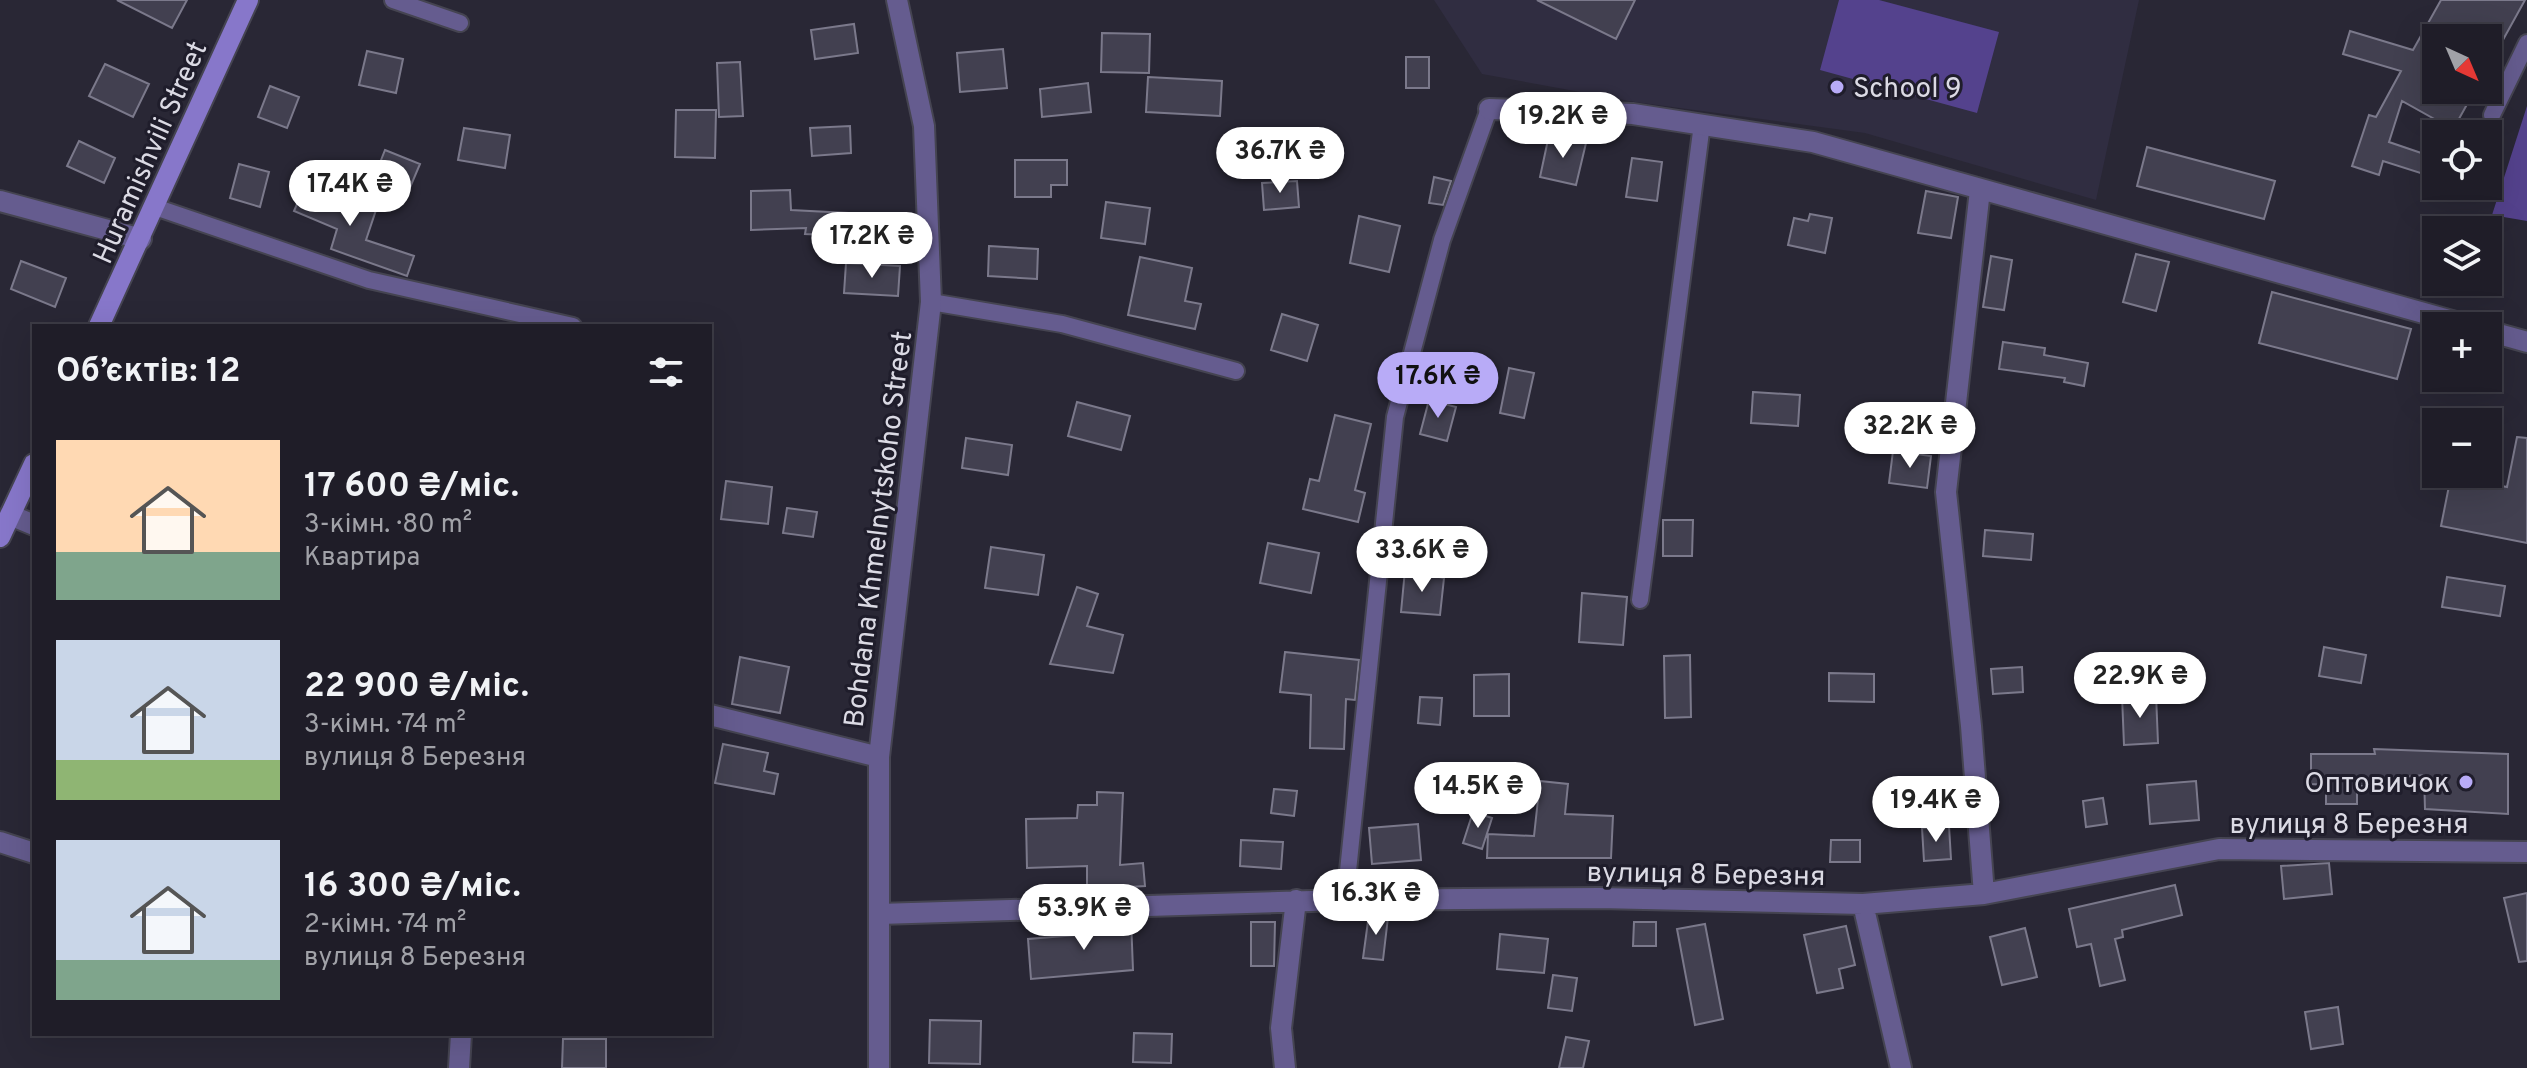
<!DOCTYPE html>
<html lang="uk">
<head>
<meta charset="utf-8">
<style>
	body { margin:0; font-family:Overpass,sans-serif; background:#2c2a34; color:#f1f3f6; height:100vh; display:flex; flex-direction:column; font-size:30px; white-space:nowrap }
	* { box-sizing:border-box; margin:0 }
	p { font-size:26px; color:#a1a2a8 }
	.icon { flex:none; width:44px; height:44px; fill:none; stroke:currentColor; stroke-width:2; stroke-linecap:round; stroke-linejoin:round }
	.map { position:relative; flex:1; overflow:hidden }
	.details { position:absolute; left:32px; top:324px; width:680px; height:712px; display:flex; flex-direction:column; background:#1f1d28; border-radius:0px; box-shadow:0 8px 32px #0002,0 0 0 2px #3c3b45 }
	.details>* { flex:none }
	.needle { width:52px; rotate:136deg }
	.tools { position:absolute; left:2422px; top:24px; display:grid; gap:16px }
	.tools a { display:grid; place-items:center; width:80px; height:80px; border-radius:0px; background:#1f1d28; box-shadow:0 8px 32px #0002,0 0 0 2px #3c3b45; font-size:40px }
	.price { position:absolute; translate:-50% -68px; padding:0 18px; border-radius:28px; background:#fff; color:#222; font-size:26px; line-height:52px; filter:drop-shadow(0 2px 4px #0008) }
	.price::after { content:''; position:absolute; left:50%; top:48px; width:24px; height:18px; margin-left:-12px; background:inherit; clip-path:polygon(0 0,100% 0,50% 100%) }
	.price.selected { background:#b8abf7; color:#111 }
	ul { padding:0; list-style:none }
	li { display:flex; align-items:center; gap:24px; height:200px; padding:0 24px }
	li span { display:grid; place-items:center; flex:none; width:224px; height:160px; border-radius:0px; color:#555 }
	li>.icon { margin-inline-start:auto }
	span .icon { width:96px; height:96px; fill:#fffc; stroke-width:1 }
	li b { font-size:34px }
	h2 { display:flex; justify-content:space-between; align-items:center; height:96px; padding:0 24px; font-size:34px }
	.map>svg:first-child { display:block }
	.built { fill:#302d41 }
	.green { fill:#54428d }
	.building { fill:#424050; stroke:#7b798b; stroke-width:2 }
	.lines { fill:none; stroke-linecap:round; stroke-linejoin:round }
	.lane-casing { stroke:#454451; stroke-width:20 }
	.street-casing { stroke:#454451; stroke-width:24 }
	.secondary-casing { stroke:#454451; stroke-width:24 }
	.lane { stroke:#655c8f; stroke-width:16 }
	.street { stroke:#655c8f; stroke-width:20 }
	.secondary { stroke:#8777ca; stroke-width:20 }
	.poi-dot { fill:#b8abf7; stroke:#1f1d2b; stroke-width:3 }
	.labels { text-anchor:middle; stroke-width:6; stroke-linejoin:round; paint-order:stroke }
	.poi-label { font-size:28px; fill:#dbdae4; stroke:#1f1d2b; text-anchor:start }
	.street-label { font-size:28px; fill:#dbdae4; stroke:#1f1d2b }
</style>
</head>
<body>
<div class="map">
<svg width="2527" height="1068" viewBox="0 0 2527 1068">
	<rect width="100%" height="100%" fill="#292735"/>
	<path class="built" d="M 1434,0 L 2139,0 L 2096,200 L 1865,133 L 1635,102 L 1482,74 Z"/>
	<path class="green" d="M 1839,0 L 1879,0 L 1999,32 L 1977,113 L 1820,70 Z
		M 2527,106 L 2527,221 L 2492,215 Z"/>
	<path class="building" d="M 117,0 L 187,0 L 172,28 Z
		M 1537,0 L 1635,0 L 1616,39 Z
		M 2441,0 L 2525,0 L 2488,67 L 2488,38 L 2436,38 L 2436,90 L 2475,90 L 2455,126 L 2447,126 L 2402,101 L 2389,142 L 2436,158 L 2436,178 L 2383,161 L 2379,175 L 2352,166 L 2369,115 L 2376,117 L 2401,71 L 2343,54 L 2350,31 L 2413,50 Z
		M 854,24 L 858,53 L 815,59 L 811,30 Z
		M 1102,33 L 1150,34 L 1149,73 L 1101,72 Z
		M 1003,49 L 1007,88 L 960,92 L 957,53 Z
		M 367,51 L 403,59 L 396,93 L 359,85 Z
		M 1406,57 L 1429,57 L 1429,88 L 1406,88 Z
		M 740,62 L 743,116 L 719,117 L 717,63 Z
		M 105,64 L 149,84 L 133,117 L 89,96 Z
		M 1148,77 L 1222,81 L 1220,116 L 1146,112 Z
		M 1088,83 L 1091,112 L 1042,117 L 1040,89 Z
		M 270,86 L 299,97 L 287,128 L 258,117 Z
		M 676,110 L 716,110 L 715,158 L 675,157 Z
		M 850,126 L 851,153 L 812,156 L 810,128 Z
		M 464,128 L 510,135 L 505,168 L 458,160 Z
		M 1549,135 L 1586,143 L 1576,185 L 1540,177 Z
		M 79,141 L 115,158 L 104,183 L 67,166 Z
		M 2147,147 L 2275,181 L 2264,219 L 2137,186 Z
		M 385,150 L 420,164 L 406,197 L 372,183 Z
		M 1632,158 L 1662,162 L 1657,201 L 1626,197 Z
		M 1015,160 L 1067,160 L 1067,185 L 1051,185 L 1051,197 L 1015,197 Z
		M 239,164 L 269,172 L 260,207 L 230,198 Z
		M 1434,177 L 1451,181 L 1443,205 L 1429,203 Z
		M 307,181 L 376,210 L 366,240 L 414,256 L 407,276 L 331,249 L 337,229 L 294,211 Z
		M 1297,181 L 1299,207 L 1264,210 L 1262,183 Z
		M 790,190 L 791,210 L 848,213 L 846,236 L 805,234 L 806,228 L 751,230 L 751,191 Z
		M 1926,191 L 1958,197 L 1951,238 L 1918,233 Z
		M 1106,202 L 1150,208 L 1145,244 L 1101,238 Z
		M 1810,214 L 1832,218 L 1825,253 L 1788,245 L 1794,218 L 1808,221 Z
		M 1359,216 L 1400,226 L 1389,272 L 1350,263 Z
		M 989,246 L 1038,249 L 1037,279 L 988,276 Z
		M 2136,254 L 2169,262 L 2156,311 L 2123,302 Z
		M 1991,256 L 2012,260 L 2004,310 L 1983,307 Z
		M 1140,257 L 1192,268 L 1185,301 L 1201,304 L 1195,329 L 1128,315 Z
		M 21,261 L 66,278 L 55,307 L 11,289 Z
		M 846,263 L 900,266 L 898,296 L 844,293 Z
		M 2272,292 L 2411,329 L 2397,379 L 2259,343 Z
		M 1282,314 L 1318,325 L 1307,361 L 1271,350 Z
		M 2003,342 L 2045,348 L 2044,355 L 2088,363 L 2084,386 L 2064,382 L 2065,378 L 1999,369 Z
		M 1509,368 L 1534,373 L 1524,418 L 1500,413 Z
		M 1753,392 L 1800,395 L 1798,426 L 1751,423 Z
		M 1429,400 L 1456,407 L 1447,441 L 1420,434 Z
		M 1077,402 L 1130,416 L 1121,450 L 1068,436 Z
		M 1875,404 L 1911,406 L 1910,430 L 1874,429 Z
		M 1335,415 L 1371,424 L 1355,490 L 1365,493 L 1358,522 L 1303,509 L 1310,479 L 1319,481 Z
		M 2517,437 L 2527,438 L 2527,543 L 2441,526 L 2451,476 L 2507,487 Z
		M 966,438 L 1012,445 L 1008,475 L 962,468 Z
		M 1893,451 L 1931,456 L 1927,488 L 1889,483 Z
		M 726,481 L 772,487 L 768,524 L 721,519 Z
		M 787,508 L 817,512 L 813,537 L 783,533 Z
		M 1663,520 L 1693,520 L 1692,556 L 1663,556 Z
		M 1985,530 L 2033,534 L 2031,560 L 1983,556 Z
		M 1268,543 L 1319,553 L 1311,593 L 1260,583 Z
		M 991,547 L 1044,555 L 1038,595 L 985,588 Z
		M 1405,570 L 1444,578 L 1440,615 L 1401,612 Z
		M 2447,577 L 2505,586 L 2500,616 L 2442,607 Z
		M 1077,587 L 1098,594 L 1087,626 L 1123,635 L 1113,673 L 1050,664 Z
		M 1582,593 L 1627,597 L 1623,645 L 1579,642 Z
		M 2324,647 L 2366,655 L 2361,683 L 2319,676 Z
		M 1285,652 L 1359,660 L 1355,700 L 1346,699 L 1344,749 L 1310,748 L 1311,695 L 1280,692 Z
		M 1690,655 L 1691,717 L 1665,718 L 1664,656 Z
		M 740,657 L 789,667 L 780,713 L 732,704 Z
		M 2022,667 L 2023,692 L 1993,694 L 1991,669 Z
		M 1829,673 L 1874,674 L 1874,702 L 1829,701 Z
		M 1509,674 L 1509,716 L 1474,716 L 1474,675 Z
		M 2156,694 L 2158,743 L 2124,745 L 2122,696 Z
		M 1420,697 L 1442,698 L 1440,725 L 1418,723 Z
		M 723,744 L 768,753 L 764,771 L 778,774 L 774,794 L 715,783 Z
		M 2374,749 L 2508,754 L 2508,814 L 2425,809 L 2424,775 L 2371,780 L 2371,786 L 2357,786 L 2357,804 L 2326,804 L 2326,785 L 2311,784 L 2311,754 L 2375,754 Z
		M 1540,781 L 1568,784 L 1565,814 L 1613,816 L 1611,858 L 1487,858 L 1488,834 L 1534,836 Z
		M 2196,781 L 2199,820 L 2150,824 L 2147,785 Z
		M 1274,789 L 1297,791 L 1294,816 L 1271,813 Z
		M 1097,792 L 1123,793 L 1120,865 L 1143,863 L 1145,886 L 1129,887 L 1129,893 L 1100,894 L 1099,890 L 1087,890 L 1087,866 L 1027,868 L 1026,819 L 1077,818 L 1078,805 L 1097,805 Z
		M 2103,798 L 2107,824 L 2086,827 L 2083,801 Z
		M 1473,812 L 1492,818 L 1482,849 L 1463,843 Z
		M 1418,824 L 1421,860 L 1372,864 L 1369,828 Z
		M 1949,826 L 1951,859 L 1924,861 L 1922,828 Z
		M 1241,840 L 1283,842 L 1281,869 L 1240,866 Z
		M 1831,840 L 1860,840 L 1860,862 L 1830,862 Z
		M 2329,863 L 2332,894 L 2284,899 L 2281,866 Z
		M 2175,885 L 2182,915 L 2122,930 L 2123,937 L 2115,939 L 2125,980 L 2100,986 L 2091,944 L 2077,947 L 2069,909 Z
		M 2527,893 L 2527,961 L 2519,962 L 2504,898 Z
		M 1369,914 L 1388,917 L 1383,960 L 1363,958 Z
		M 1131,919 L 1133,970 L 1031,979 L 1028,939 L 1101,933 L 1101,920 Z
		M 1251,922 L 1275,922 L 1274,966 L 1251,966 Z
		M 1634,922 L 1656,922 L 1656,946 L 1633,946 Z
		M 1705,924 L 1723,1019 L 1695,1025 L 1677,929 Z
		M 1846,926 L 1855,965 L 1839,969 L 1843,988 L 1817,993 L 1804,935 Z
		M 2025,928 L 2037,977 L 2002,985 L 1990,937 Z
		M 1500,934 L 1548,939 L 1544,973 L 1497,969 Z
		M 1553,975 L 1577,978 L 1572,1011 L 1548,1008 Z
		M 2338,1007 L 2343,1044 L 2311,1049 L 2305,1012 Z
		M 930,1020 L 981,1021 L 980,1064 L 929,1063 Z
		M 1134,1033 L 1172,1034 L 1171,1063 L 1133,1062 Z
		M 1566,1037 L 1589,1041 L 1583,1068 L 1559,1068 Z
		M 563,1039 L 606,1039 L 606,1068 L 562,1068 Z"/>
	<g class="lines">
		<defs>
			<path id="lane" d="M 393,0 L 460,23
				M 2492,115 L 2527,43
				M 155,207 L 369,280 L 573,326
				M 931,302 L 1062,324 L 1236,371
				M 1640,600 L 1702,124
				M 1345,900 L 1395,417 L 1442,240 L 1489,109"/>
			<path id="street" d="M 1489,109 L 1633,114 L 1813,142 L 2470,326
				M 1980,190 L 1946,492 L 1971,726 L 1984,894
				M 0,201 L 141,239
				M 2488,331 L 2527,342
				M 10,515 L 34,525
				M 710,715 L 879,757
				M 0,842 L 34,853
				M 1863,904 L 1901,1068
				M 879,914 L 1345,900 L 1599,898 L 1863,904 L 1984,894 L 2219,849 L 2527,852
				M 459,1068 L 461,1034
				M 879,1068 L 879,757 L 931,302 L 924,126 L 897,0
				M 1285,1068 L 1281,1028 L 1296,900"/>
			<path id="secondary" d="M 99,326 L 248,0
				M 0,537 L 34,464"/>
		</defs>
		<use href="#lane" class="lane-casing"/>
		<use href="#street" class="street-casing"/>
		<use href="#secondary" class="secondary-casing"/>
		<use href="#lane" class="lane"/>
		<use href="#street" class="street"/>
		<use href="#secondary" class="secondary"/>
	</g>
	<g class="poi-dot">
		<circle cx="1837" cy="87" r="8"/>
		<circle cx="2466" cy="782" r="8"/>
	</g>
	<g class="labels">
		<g class="poi-label">
			<text x="1853" y="97">School 9</text>
			<text x="2450" y="792" text-anchor="end">Оптовичок</text>
		</g>
		<g class="street-label">
			<text transform="translate(149 152) rotate(-66)" y="10">Huramishvili Street</text>
			<text transform="translate(877 529) rotate(-83)" y="10">Bohdana Khmelnytskoho Street</text>
			<text x="2349" y="833">вулиця 8 Березня</text>
			<text transform="translate(1706 873) rotate(1)" y="10">вулиця 8 Березня</text>
		</g>
	</g>
</svg>
<div class="tools">
<a><svg class="needle" viewBox="-14 -14 28 28"><path d="M0-13l5 13h-10z" fill="#e53935"/><path d="M0 13l5-13h-10z" fill="#a1a2a8"/></svg></a>
<a><svg class="icon" aria-label="locate" viewBox="0 0 24 24"><circle cx="12" cy="12" r="6"/><path d="M12 2v4M12 18v4M2 12h4M18 12h4"/></svg></a>
<a><svg class="icon" aria-label="layers" viewBox="0 0 24 24"><path d="M12 4l9 5-9 5-9-5zM3 14l9 5 9-5"/></svg></a>
<a>+</a>
<a>−</a>
</div>
<b class="price" style="left:1563px;top:160px">19.2K ₴</b>
<b class="price" style="left:1280px;top:195px">36.7K ₴</b>
<b class="price" style="left:350px;top:228px">17.4K ₴</b>
<b class="price" style="left:872px;top:280px">17.2K ₴</b>
<b class="price selected" style="left:1438px;top:420px">17.6K ₴</b>
<b class="price" style="left:1910px;top:470px">32.2K ₴</b>
<b class="price" style="left:1422px;top:594px">33.6K ₴</b>
<b class="price" style="left:2140px;top:720px">22.9K ₴</b>
<b class="price" style="left:1478px;top:830px">14.5K ₴</b>
<b class="price" style="left:1936px;top:844px">19.4K ₴</b>
<b class="price" style="left:1376px;top:937px">16.3K ₴</b>
<b class="price" style="left:1084px;top:952px">53.9K ₴</b>
<section class="details">
<h2>Об’єктів: 12<svg class="icon" aria-label="filters" viewBox="0 0 24 24"><path d="M4 7h16M4 17h16"/><circle cx="9" cy="7" r="2"/><circle cx="15" cy="17" r="2"/></svg></h2>
<ul>
<li><span style="background:linear-gradient(#ffd9b3 70%,#7fa58c 0)"><svg class="icon" aria-label="home" viewBox="0 0 24 24"><path d="M3 11l9-7 9 7M6 9v11h12V9"/></svg></span><div><b>17 600 ₴/міс.</b><p>3-кімн. · 80 m²</p><p>Квартира</p></div></li>
<li><span style="background:linear-gradient(#c9d6e8 75%,#8fb573 0)"><svg class="icon" aria-label="home" viewBox="0 0 24 24"><path d="M3 11l9-7 9 7M6 9v11h12V9"/></svg></span><div><b>22 900 ₴/міс.</b><p>3-кімн. · 74 m²</p><p>вулиця 8 Березня</p></div></li>
<li><span style="background:linear-gradient(#c9d6e8 75%,#7fa58c 0)"><svg class="icon" aria-label="home" viewBox="0 0 24 24"><path d="M3 11l9-7 9 7M6 9v11h12V9"/></svg></span><div><b>16 300 ₴/міс.</b><p>2-кімн. · 74 m²</p><p>вулиця 8 Березня</p></div></li>
</ul>
</section>
</div>
</body>
</html>
